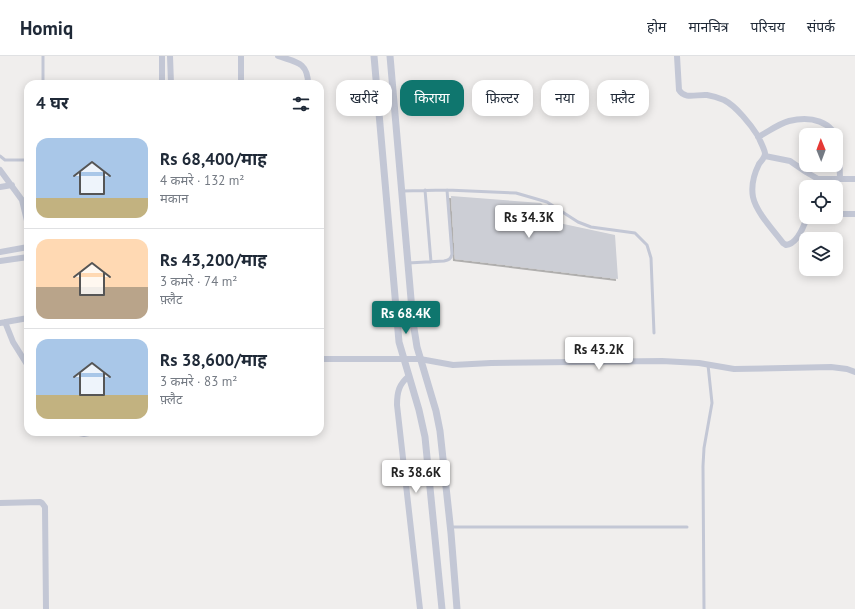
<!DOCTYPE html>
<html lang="hi">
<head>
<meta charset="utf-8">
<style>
	body { margin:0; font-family:"PT Sans","Noto Sans Devanagari",sans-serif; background:#f2f2f3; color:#1f2937; height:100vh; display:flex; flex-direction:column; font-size:15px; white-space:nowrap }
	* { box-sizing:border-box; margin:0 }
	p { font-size:13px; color:#747a83 }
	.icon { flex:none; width:22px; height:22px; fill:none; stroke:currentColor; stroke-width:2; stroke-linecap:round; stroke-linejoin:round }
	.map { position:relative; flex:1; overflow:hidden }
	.panel { position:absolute; left:24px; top:24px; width:300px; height:356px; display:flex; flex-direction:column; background:#fff; border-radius:12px; box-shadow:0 2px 10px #0003 }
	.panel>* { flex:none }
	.banner { position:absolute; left:336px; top:24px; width:380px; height:36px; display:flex; gap:8px }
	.needle { width:26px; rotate:359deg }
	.tools { position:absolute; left:799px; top:72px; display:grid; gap:8px }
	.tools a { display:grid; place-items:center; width:44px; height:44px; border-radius:8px; background:#fff; box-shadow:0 2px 10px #0003; font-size:20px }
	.price { position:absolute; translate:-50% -34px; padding:0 9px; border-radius:4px; background:#fff; color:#222; font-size:13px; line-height:26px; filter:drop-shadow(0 1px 2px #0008) }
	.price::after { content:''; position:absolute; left:50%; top:24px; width:12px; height:9px; margin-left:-6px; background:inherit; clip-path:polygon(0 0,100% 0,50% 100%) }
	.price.selected { background:#0f766e; color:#fff }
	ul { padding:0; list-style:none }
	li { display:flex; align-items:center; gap:12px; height:100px; padding:0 12px }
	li+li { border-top:1px solid #e0e1e3 }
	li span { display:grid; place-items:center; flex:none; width:112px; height:80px; border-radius:12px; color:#555 }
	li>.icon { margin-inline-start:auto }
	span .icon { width:48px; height:48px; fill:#fffc; stroke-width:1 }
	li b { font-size:17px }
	h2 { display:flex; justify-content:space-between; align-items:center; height:48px; padding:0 12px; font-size:17px }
	.pill { padding:0 14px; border-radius:12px; background:#fff; box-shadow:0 2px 10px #0003; font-size:14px; line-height:36px }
	.pill.selected { background:#0f766e; color:#fff }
	header { display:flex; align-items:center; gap:24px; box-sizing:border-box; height:56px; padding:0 20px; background:#fff; border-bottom:1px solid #e0e1e3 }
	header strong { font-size:19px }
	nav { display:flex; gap:22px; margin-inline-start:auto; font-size:14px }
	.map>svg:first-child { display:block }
	.building { fill:#ccced5; filter:url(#shadow) }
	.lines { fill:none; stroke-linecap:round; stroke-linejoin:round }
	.service { stroke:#c3c7d5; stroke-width:3 }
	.minor { stroke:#c3c7d5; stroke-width:6 }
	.tertiary { stroke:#c3c7d5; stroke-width:7 }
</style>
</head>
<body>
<header>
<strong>Homiq</strong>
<nav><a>होम</a><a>मानचित्र</a><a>परिचय</a><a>संपर्क</a></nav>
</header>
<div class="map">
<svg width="855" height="553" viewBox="0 0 855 553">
	<defs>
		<filter id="shadow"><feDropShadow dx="-2" dy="2" stdDeviation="0" flood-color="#0004"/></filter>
	</defs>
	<rect width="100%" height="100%" fill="#f0eeed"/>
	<path class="building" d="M 451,140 L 541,147 L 559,167 L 615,179 L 618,223 L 455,203 Z"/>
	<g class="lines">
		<path class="service" d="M 43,0 L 43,28
			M 0,100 L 5,104 L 28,104
			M 425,134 L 431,206
			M 402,135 L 447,134 L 516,137 L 547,146 L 578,166 L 591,171 L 635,177 L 647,189 L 651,202 L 654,277
			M 408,207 L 444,205 C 449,204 451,203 452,198 L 447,134
			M 450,471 L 687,471
			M 704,553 L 703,410 L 704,392 L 712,347 L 708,309"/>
		<path class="minor" d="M 162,0 L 162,28
			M 170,0 L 171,28
			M 241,0 L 241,28
			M 278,0 C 296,6 308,6 308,28
			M 677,0 L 679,34 C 685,44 697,38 707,39 C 713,40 719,42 724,44 C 736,50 751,69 758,80 C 760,85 764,92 765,97 C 765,102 761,105 759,108 C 754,118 751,130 753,141 C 756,156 774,175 783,187 L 786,189 C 797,188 804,170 807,161
			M 758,81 C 768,76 778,68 789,65 C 810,60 833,64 839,88 L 840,123
			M 765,100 L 790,105 L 806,116 L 818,123 L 855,123
			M 0,114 L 22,144 L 28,169
			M 0,131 L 12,129
			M 816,131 L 818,123
			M 836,158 L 855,158
			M 0,196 L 28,191
			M 0,205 L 28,201
			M 5,266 L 13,286 L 28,310
			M 0,267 L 28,262
			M 320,303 L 420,303 L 453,309 L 491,307 L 662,305 L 699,307 L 734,313 L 831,311 L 847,313 L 855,316
			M 409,320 C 399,328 397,336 397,349 L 420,553
			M 75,376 L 84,378 L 94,376
			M 0,447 L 40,446 L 42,447 L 45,451 L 46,553"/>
		<path class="tertiary" d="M 374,0 L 399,286 L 419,354 L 425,381 L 442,553
			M 390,0 L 413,266 L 417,291 L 436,355 L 440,375 L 451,477 L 457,553"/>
	</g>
</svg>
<div class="tools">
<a><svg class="needle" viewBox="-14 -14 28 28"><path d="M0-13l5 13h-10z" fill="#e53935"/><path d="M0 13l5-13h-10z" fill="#747a83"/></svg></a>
<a><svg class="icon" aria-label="locate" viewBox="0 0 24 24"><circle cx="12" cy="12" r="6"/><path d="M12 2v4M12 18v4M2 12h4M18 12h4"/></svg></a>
<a><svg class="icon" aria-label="layers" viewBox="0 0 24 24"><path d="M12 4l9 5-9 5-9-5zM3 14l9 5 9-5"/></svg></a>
</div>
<b class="price" style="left:529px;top:183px">Rs 34.3K</b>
<b class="price selected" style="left:406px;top:279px">Rs 68.4K</b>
<b class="price" style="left:599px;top:315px">Rs 43.2K</b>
<b class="price" style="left:416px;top:438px">Rs 38.6K</b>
<div class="banner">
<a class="pill">खरीदें</a>
<a class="pill selected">किराया</a>
<a class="pill">फ़िल्टर</a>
<a class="pill">नया</a>
<a class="pill">फ़्लैट</a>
</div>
<section class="panel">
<h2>4 घर<svg class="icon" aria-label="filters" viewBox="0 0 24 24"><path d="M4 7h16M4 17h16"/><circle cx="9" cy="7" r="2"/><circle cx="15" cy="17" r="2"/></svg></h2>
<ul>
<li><span style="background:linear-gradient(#a9c7e8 75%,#c2b280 0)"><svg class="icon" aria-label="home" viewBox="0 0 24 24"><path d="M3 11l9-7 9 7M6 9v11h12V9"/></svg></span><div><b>Rs 68,400/माह</b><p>4 कमरे · 132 m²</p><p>मकान</p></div></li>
<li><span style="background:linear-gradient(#ffd9b3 60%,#b9a48a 0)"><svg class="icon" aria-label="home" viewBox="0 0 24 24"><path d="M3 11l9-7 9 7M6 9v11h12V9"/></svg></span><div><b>Rs 43,200/माह</b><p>3 कमरे · 74 m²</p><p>फ़्लैट</p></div></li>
<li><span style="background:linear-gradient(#a9c7e8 70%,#c2b280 0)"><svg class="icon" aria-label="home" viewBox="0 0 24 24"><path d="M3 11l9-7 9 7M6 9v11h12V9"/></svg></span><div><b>Rs 38,600/माह</b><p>3 कमरे · 83 m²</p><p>फ़्लैट</p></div></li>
</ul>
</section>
</div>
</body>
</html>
